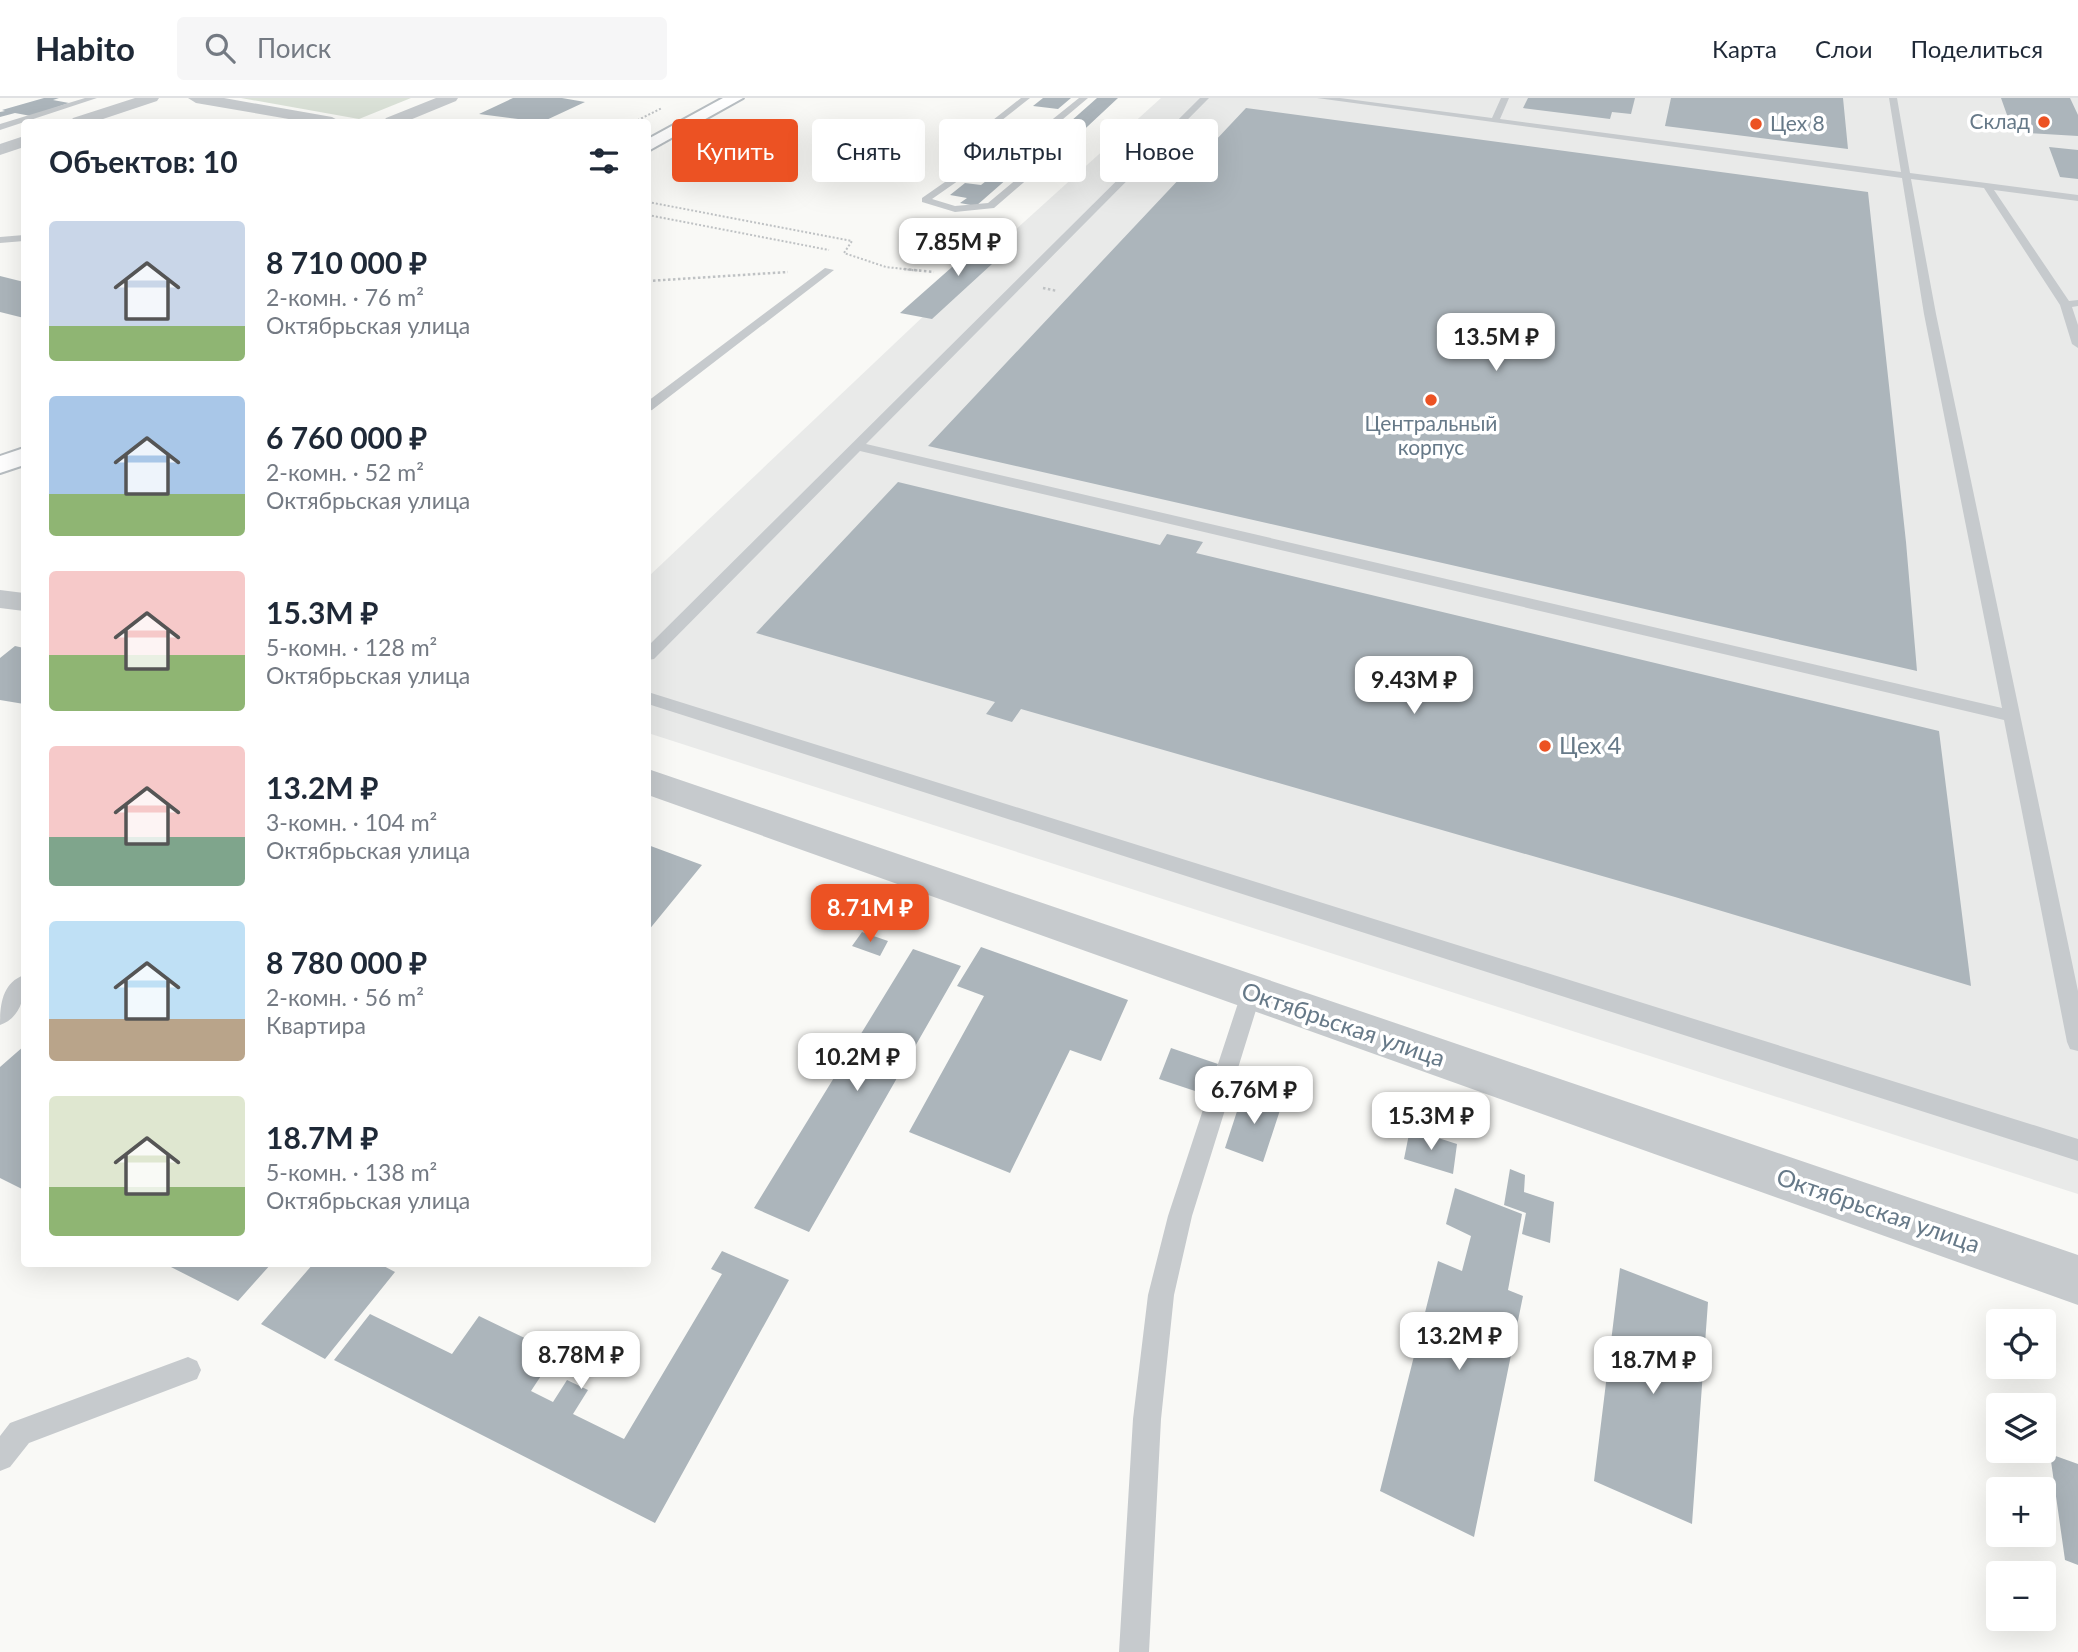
<!DOCTYPE html>
<html lang="ru">
<head>
<meta charset="utf-8">
<style>
	body { margin:0; font-family:Lato,sans-serif; background:#f6f6f7; color:#1f2937; height:100vh; display:flex; flex-direction:column; font-size:26px; white-space:nowrap }
	* { box-sizing:border-box; margin:0 }
	p { font-size:23px; color:#747a83 }
	.icon { flex:none; width:38px; height:38px; fill:none; stroke:currentColor; stroke-width:2; stroke-linecap:round; stroke-linejoin:round }
	.map { position:relative; flex:1; overflow:hidden }
	.sheet { position:absolute; left:21px; top:21px; width:630px; height:1148px; display:flex; flex-direction:column; background:#fff; border-radius:7px; box-shadow:0 7px 28px #0002 }
	.sheet>* { flex:none }
	.top-card { position:absolute; left:672px; top:21px; width:665px; height:63px; display:flex; gap:14px }
	.buttons { position:absolute; left:1986px; top:1211px; display:grid; gap:14px }
	.buttons a { display:grid; place-items:center; width:70px; height:70px; border-radius:7px; background:#fff; box-shadow:0 7px 28px #0002; font-size:35px }
	.price { position:absolute; translate:-50% -60px; padding:0 16px; border-radius:14px; background:#fff; color:#222; font-size:23px; line-height:46px; filter:drop-shadow(0 2px 4px #0008) }
	.price::after { content:''; position:absolute; left:50%; top:42px; width:21px; height:16px; margin-left:-10px; background:inherit; clip-path:polygon(0 0,100% 0,50% 100%) }
	.price.selected { background:#ec5223; color:#fff }
	ul { padding:0; list-style:none }
	li { display:flex; align-items:center; gap:21px; height:175px; padding:0 28px }
	li span { display:grid; place-items:center; flex:none; width:196px; height:140px; border-radius:7px; color:#555 }
	li>.icon { margin-inline-start:auto }
	span .icon { width:84px; height:84px; fill:#fffc; stroke-width:1 }
	li b { font-size:30px }
	h2 { display:flex; justify-content:space-between; align-items:center; height:84px; padding:0 28px; font-size:30px }
	.chip { padding:0 24px; border-radius:7px; background:#fff; box-shadow:0 7px 28px #0002; font-size:24px; line-height:63px }
	.chip.selected { background:#ec5223; color:#fff }
	header { display:flex; align-items:center; gap:42px; box-sizing:border-box; height:98px; padding:0 35px; background:#fff; border-bottom:2px solid #e0e1e3 }
	header strong { font-size:33px }
	nav { display:flex; gap:38px; margin-inline-start:auto; font-size:24px }
	.search { width:490px; height:63px; background:#f6f6f7; display:flex; align-items:center; gap:18px; box-sizing:border-box; padding:0 24px; border-radius:7px; color:#747a83; font-size:26px }
	.map>svg:first-child { display:block }
	.built { fill:#e9eae9 }
	.green { fill:#dae1d7 }
	.building { fill:#acb5bb }
	.lines { fill:none; stroke-linecap:round; stroke-linejoin:round }
	.secondary-casing { stroke:#b8bec2; stroke-width:4 }
	.path-far1 { stroke:#bfc2c4; stroke-width:2; stroke-dasharray:2 2; stroke-linecap:butt }
	.path { stroke:#bfc2c4; stroke-width:2.5; stroke-dasharray:2.5 2.5; stroke-linecap:butt }
	.lane { fill:#c6cacd; fill-rule:evenodd }
	.street { fill:#c6cacd; fill-rule:evenodd }
	.secondary { fill:#fff; fill-rule:evenodd }
	.poi-dot { fill:#ec5223; stroke:#fff; stroke-width:2.5 }
	.labels { text-anchor:middle; stroke-width:7; stroke-linejoin:round; paint-order:stroke }
	.far-poi-label { font-size:21px; fill:#667988; stroke:#fff; text-anchor:end }
	.poi-label { font-size:24px; fill:#667988; stroke:#fff; text-anchor:start }
	.street-label { font-size:24px; fill:#667988; stroke:#fff }
</style>
</head>
<body>
<header>
<strong>Habito</strong>
<div class="search"><svg class="icon" aria-label="search" viewBox="0 0 24 24"><circle cx="10" cy="10" r="6"/><path d="M15 15l6 6"/></svg>Поиск</div>
<nav><a>Карта</a><a>Слои</a><a>Поделиться</a></nav>
</header>
<div class="map">
<svg width="2078" height="1554" viewBox="0 0 2078 1554">
	<rect width="100%" height="100%" fill="#f9f9f6"/>
	<path class="built" d="M 1161,0 L 2078,0 L 2078,1096 L 648,635 L 648,479 L 1004,142 Z"/>
	<path class="green" d="M 241,0 L 411,0 L 359,21 Z"/>
	<path class="building" d="M 44,0 L 59,0 L 53,2 L 69,5 L 31,18 L 15,15 L 0,19 L 0,14 L 5,13 L 2,12 Z
		M 513,0 L 562,0 L 585,4 L 542,24 L 479,16 Z
		M 1043,0 L 1071,0 L 1058,11 L 1033,8 Z
		M 1097,0 L 1118,0 L 1073,42 L 1053,39 Z
		M 1528,0 L 1635,0 L 1631,16 L 1612,14 L 1610,21 L 1523,10 Z
		M 1671,0 L 1843,0 L 1848,51 L 1665,28 Z
		M 2001,0 L 2070,0 L 2078,17 L 2078,38 L 2027,35 L 2012,31 Z
		M 1246,10 L 1868,94 L 1906,444 L 1917,573 L 928,348 Z
		M 2049,49 L 2078,52 L 2078,81 L 2060,79 Z
		M 1012,50 L 1039,53 L 976,108 L 960,105 L 967,100 L 950,97 L 965,85 L 981,87 L 986,83 L 974,81 Z
		M 965,53 L 980,55 L 962,72 L 942,69 Z
		M 986,139 L 1016,144 L 932,221 L 900,215 Z
		M 0,178 L 24,184 L 24,220 L 0,214 Z
		M 898,384 L 1160,447 L 1167,436 L 1203,444 L 1196,455 L 1939,633 L 1971,888 L 1675,799 L 1021,611 L 1012,624 L 986,616 L 995,604 L 756,535 Z
		M 15,548 L 24,550 L 24,606 L 0,602 L 0,560 Z
		M 648,747 L 702,767 L 648,833 Z
		M 862,834 L 888,843 L 880,858 L 852,848 Z
		M 981,849 L 1128,902 L 1101,963 L 1070,952 L 1010,1075 L 909,1034 L 984,898 L 957,888 Z
		M 913,851 L 961,868 L 809,1134 L 754,1110 Z
		M 24,948 L 24,1092 L 0,1080 L 0,969 Z
		M 1171,950 L 1218,966 L 1207,997 L 1159,981 Z
		M 1244,992 L 1282,1006 L 1263,1064 L 1225,1050 Z
		M 1410,1031 L 1457,1046 L 1453,1076 L 1404,1061 Z
		M 1510,1071 L 1525,1077 L 1524,1094 L 1554,1104 L 1550,1145 L 1522,1136 L 1526,1115 L 1504,1107 Z
		M 1455,1090 L 1522,1116 L 1508,1192 L 1523,1198 L 1474,1439 L 1380,1393 L 1438,1163 L 1462,1173 L 1471,1138 L 1446,1126 Z
		M 722,1153 L 789,1182 L 655,1425 L 334,1262 L 370,1216 L 452,1256 L 479,1218 L 556,1255 L 531,1293 L 553,1304 L 567,1282 L 588,1292 L 573,1316 L 624,1341 L 722,1176 L 711,1171 Z
		M 165,1166 L 271,1166 L 238,1203 Z
		M 313,1166 L 380,1166 L 395,1174 L 325,1261 L 261,1226 Z
		M 1620,1170 L 1708,1204 L 1692,1426 L 1594,1383 Z
		M 2050,1356 L 2078,1366 L 2078,1467 L 2065,1462 Z"/>
	<g class="lines">
		<defs>
			<path id="secondary" d="M 723,0 L 743,0 L 648,53 L 648,41 Z
				M 24,350 L 24,367 L 0,375 L 0,358 Z"/>
		</defs>
		<use href="#secondary" class="secondary-casing"/>
		<path class="path-far1" d="M 634,24 L 662,10
			M 648,104 L 852,143 L 844,155 L 886,169 L 921,173
			M 648,117 L 829,152"/>
		<path class="path" d="M 904,171 L 934,174
			M 648,183 L 788,174
			M 1043,190 L 1057,193"/>
		<path class="lane" d="M 85,0 L 97,0 L 0,32 L 0,26 Z
			M 1021,0 L 1030,0 L 988,33 L 997,42 L 1017,44 L 1017,48 L 1008,48 L 932,101 L 955,108 L 988,105 L 1037,64 L 1041,52 L 1028,45 L 1028,41 L 1079,0 L 1088,0 L 1037,43 L 1050,51 L 1044,67 L 994,110 L 955,114 L 922,104 L 922,100 L 998,47 L 991,46 L 979,33 Z
			M 1200,0 L 1209,0 L 866,346 L 2002,610 L 1924,216 L 1902,80 L 1317,0 L 1340,0 L 1492,20 L 1501,0 L 1509,0 L 1500,21 L 1901,74 L 1889,0 L 1897,0 L 1910,75 L 2078,97 L 2078,103 L 1994,92 L 2069,203 L 2078,202 L 2078,208 L 2072,209 L 2078,227 L 2078,250 L 2072,246 L 2060,207 L 1984,90 L 1911,81 L 1936,216 L 2078,893 L 2078,953 L 2070,951 L 2067,944 L 2004,622 L 860,353 L 654,561 L 648,562 L 648,548 Z
			M 24,137 L 24,143 L 0,145 L 0,139 Z
			M 825,170 L 834,172 L 652,312 L 648,313 L 648,303 Z
			M 648,594 L 2078,1041 L 2078,1063 L 648,606 Z
			M 24,877 C 26,897 21,920 0,927 C 0,907 2,885 24,877 Z
			M 1251,887 L 1258,890 L 1261,896 L 1192,1118 L 1174,1197 L 1161,1321 L 1149,1554 L 1119,1554 L 1133,1321 L 1148,1197 L 1168,1118 L 1241,896 L 1244,890 Z
			M 188,1259 L 197,1263 L 201,1272 L 197,1281 L 29,1345 L 10,1369 L 0,1373 L 0,1338 L 10,1325 Z"/>
		<path class="street" d="M 135,0 L 159,0 L 157,3 L 94,24 L 70,24 L 73,20 Z
			M 188,0 L 224,0 L 332,19 L 341,24 L 306,24 L 196,5 Z
			M 436,0 L 458,0 L 456,3 L 405,24 L 383,24 L 386,20 Z
			M 24,38 L 24,49 L 0,57 L 0,46 Z
			M 0,492 L 24,495 L 24,513 L 0,510 Z
			M 648,671 L 2078,1157 L 2078,1207 L 648,697 Z"/>
		<use href="#secondary" class="secondary"/>
	</g>
	<g class="poi-dot">
		<circle cx="2044" cy="24" r="7"/>
		<circle cx="1756" cy="26" r="7"/>
		<circle cx="1431" cy="302" r="7"/>
		<circle cx="1545" cy="648" r="7"/>
	</g>
	<g class="labels">
		<g class="far-poi-label">
			<text x="2030" y="31">Склад</text>
			<text x="1770" y="33" text-anchor="start">Цех 8</text>
			<text x="1431" y="333" text-anchor="middle">Центральный<tspan x="1431" dy="24">корпус</tspan></text>
		</g>
		<g class="poi-label">
			<text x="1559" y="656">Цех 4</text>
		</g>
		<g class="street-label">
			<text transform="translate(1343 927) rotate(19)" y="8">Октябрьская улица</text>
			<text transform="translate(1878 1113) rotate(19)" y="8">Октябрьская улица</text>
		</g>
	</g>
</svg>
<div class="buttons">
<a><svg class="icon" aria-label="locate" viewBox="0 0 24 24"><circle cx="12" cy="12" r="6"/><path d="M12 2v4M12 18v4M2 12h4M18 12h4"/></svg></a>
<a><svg class="icon" aria-label="layers" viewBox="0 0 24 24"><path d="M12 4l9 5-9 5-9-5zM3 14l9 5 9-5"/></svg></a>
<a>+</a>
<a>−</a>
</div>
<b class="price" style="left:958px;top:180px">7.85M ₽</b>
<b class="price" style="left:1496px;top:275px">13.5M ₽</b>
<b class="price" style="left:1414px;top:618px">9.43M ₽</b>
<b class="price selected" style="left:870px;top:846px">8.71M ₽</b>
<b class="price" style="left:857px;top:995px">10.2M ₽</b>
<b class="price" style="left:1254px;top:1028px">6.76M ₽</b>
<b class="price" style="left:1431px;top:1054px">15.3M ₽</b>
<b class="price" style="left:1459px;top:1274px">13.2M ₽</b>
<b class="price" style="left:581px;top:1293px">8.78M ₽</b>
<b class="price" style="left:1653px;top:1298px">18.7M ₽</b>
<div class="top-card">
<a class="chip selected">Купить</a>
<a class="chip">Снять</a>
<a class="chip">Фильтры</a>
<a class="chip">Новое</a>
</div>
<section class="sheet">
<h2>Объектов: 10<svg class="icon" aria-label="filters" viewBox="0 0 24 24"><path d="M4 7h16M4 17h16"/><circle cx="9" cy="7" r="2"/><circle cx="15" cy="17" r="2"/></svg></h2>
<ul>
<li><span style="background:linear-gradient(#c9d6e8 75%,#8fb573 0)"><svg class="icon" aria-label="home" viewBox="0 0 24 24"><path d="M3 11l9-7 9 7M6 9v11h12V9"/></svg></span><div><b>8 710 000 ₽</b><p>2-комн. · 76 m²</p><p>Октябрьская улица</p></div></li>
<li><span style="background:linear-gradient(#a9c7e8 70%,#8fb573 0)"><svg class="icon" aria-label="home" viewBox="0 0 24 24"><path d="M3 11l9-7 9 7M6 9v11h12V9"/></svg></span><div><b>6 760 000 ₽</b><p>2-комн. · 52 m²</p><p>Октябрьская улица</p></div></li>
<li><span style="background:linear-gradient(#f6c9c9 60%,#8fb573 0)"><svg class="icon" aria-label="home" viewBox="0 0 24 24"><path d="M3 11l9-7 9 7M6 9v11h12V9"/></svg></span><div><b>15.3M ₽</b><p>5-комн. · 128 m²</p><p>Октябрьская улица</p></div></li>
<li><span style="background:linear-gradient(#f6c9c9 65%,#7fa58c 0)"><svg class="icon" aria-label="home" viewBox="0 0 24 24"><path d="M3 11l9-7 9 7M6 9v11h12V9"/></svg></span><div><b>13.2M ₽</b><p>3-комн. · 104 m²</p><p>Октябрьская улица</p></div></li>
<li><span style="background:linear-gradient(#bfe0f5 70%,#b9a48a 0)"><svg class="icon" aria-label="home" viewBox="0 0 24 24"><path d="M3 11l9-7 9 7M6 9v11h12V9"/></svg></span><div><b>8 780 000 ₽</b><p>2-комн. · 56 m²</p><p>Квартира</p></div></li>
<li><span style="background:linear-gradient(#dfe7d0 65%,#8fb573 0)"><svg class="icon" aria-label="home" viewBox="0 0 24 24"><path d="M3 11l9-7 9 7M6 9v11h12V9"/></svg></span><div><b>18.7M ₽</b><p>5-комн. · 138 m²</p><p>Октябрьская улица</p></div></li>
</ul>
</section>
</div>
</body>
</html>
